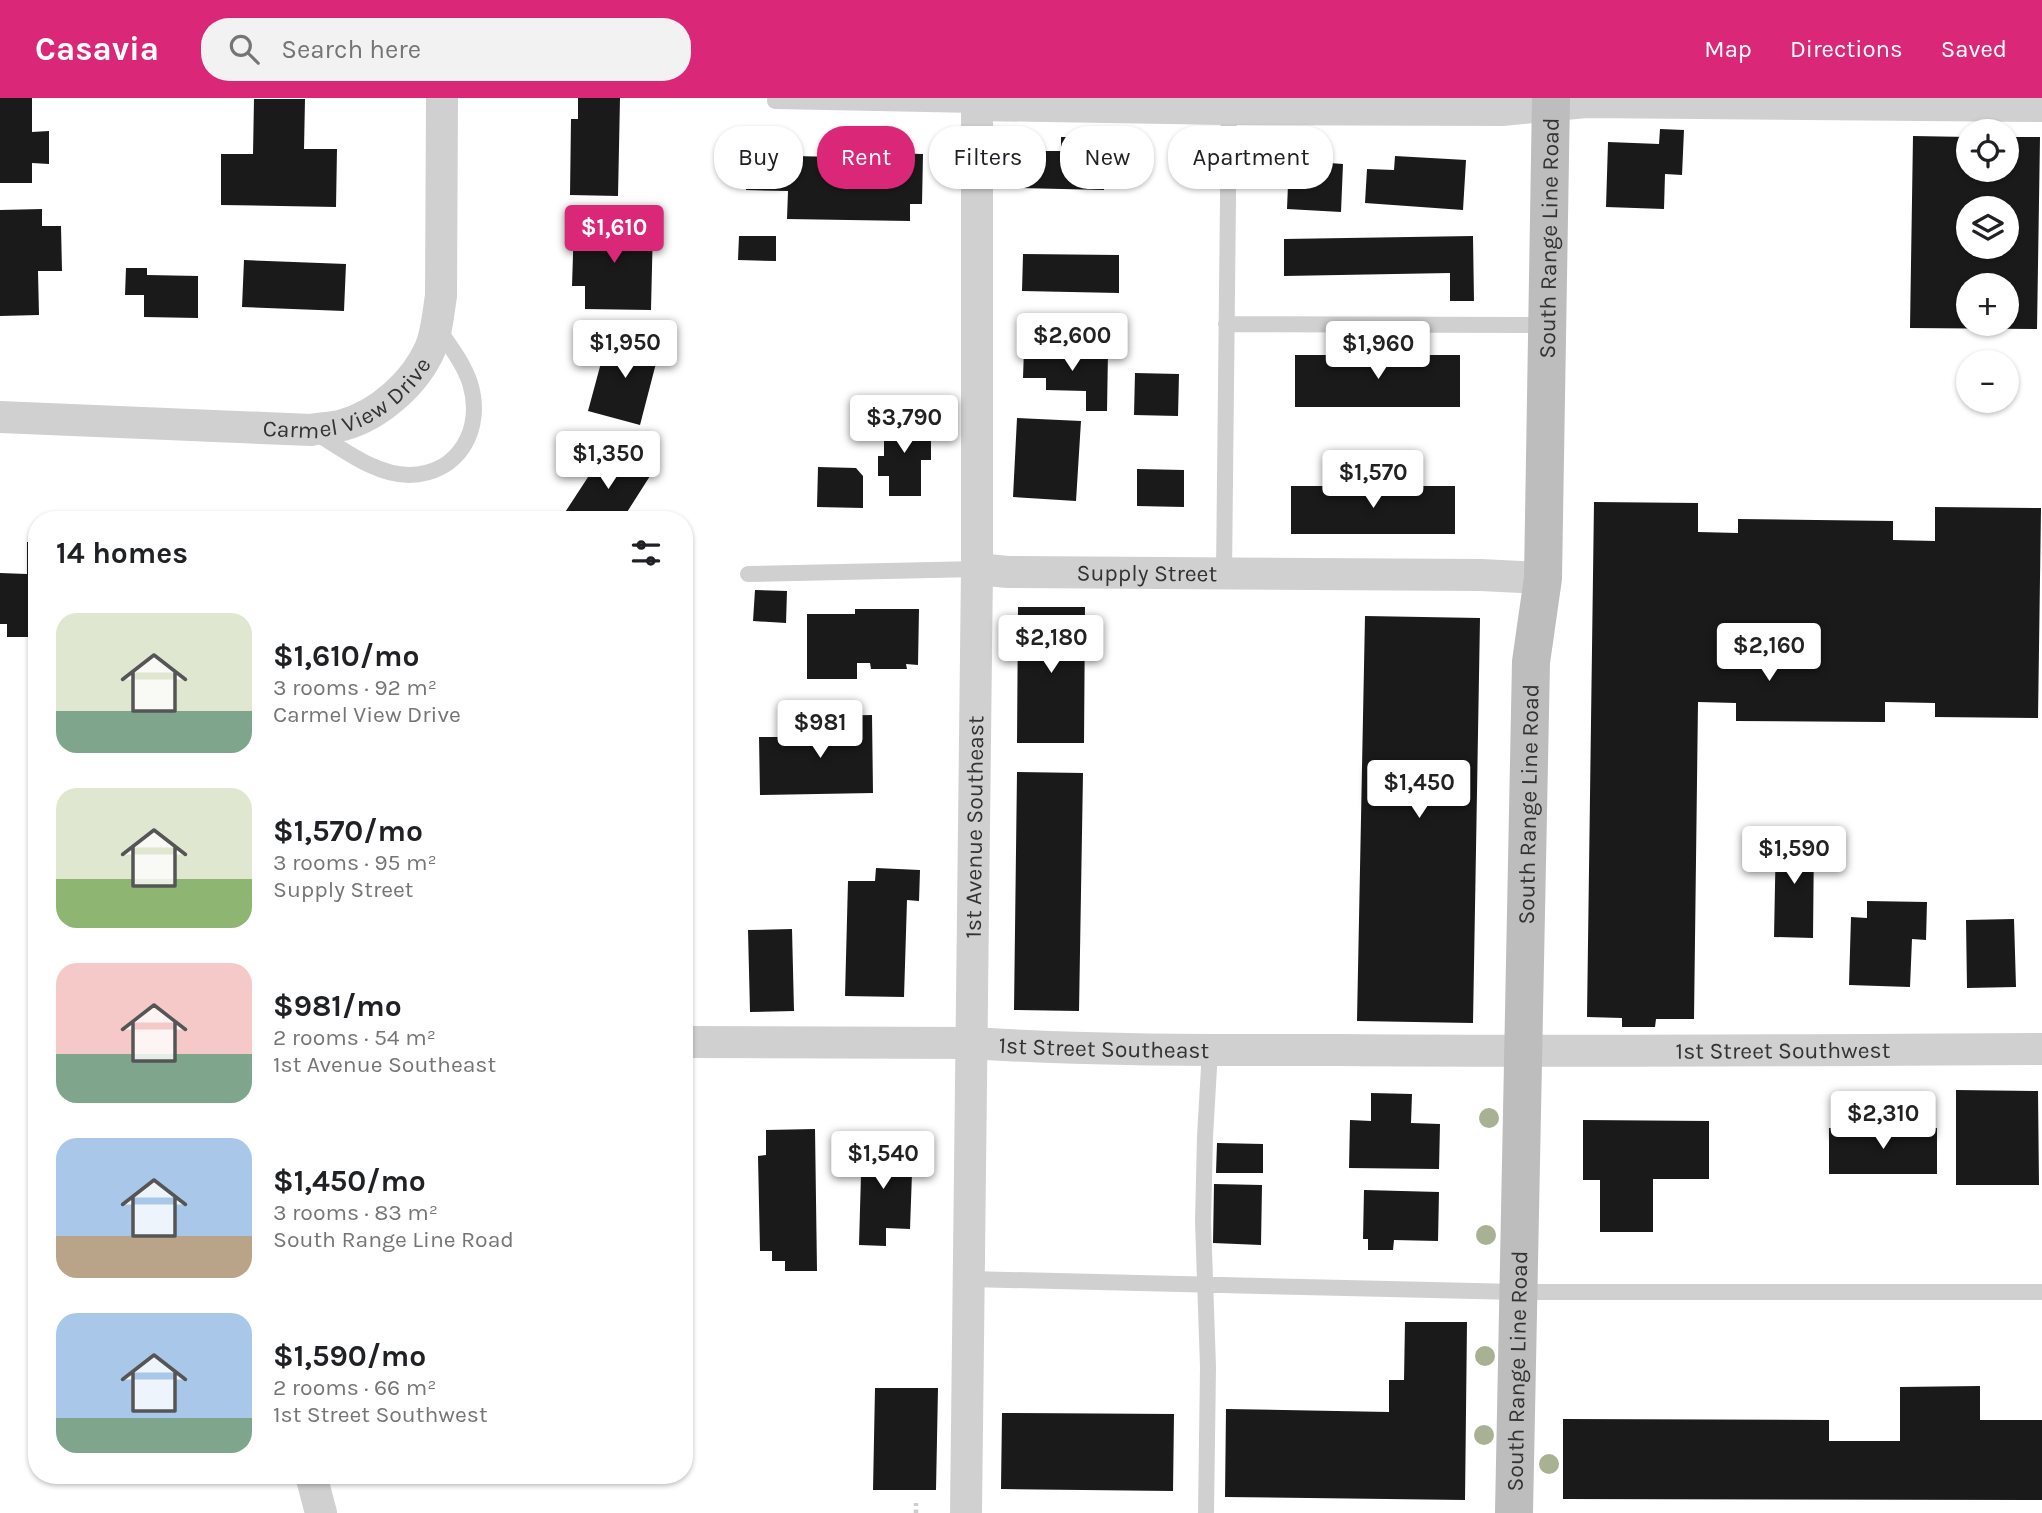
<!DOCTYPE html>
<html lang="en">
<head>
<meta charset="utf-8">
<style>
	body { margin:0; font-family:Karla,sans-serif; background:#f2f2f2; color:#202124; height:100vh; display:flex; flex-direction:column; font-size:26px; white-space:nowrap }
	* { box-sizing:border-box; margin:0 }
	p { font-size:23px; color:#757577 }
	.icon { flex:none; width:38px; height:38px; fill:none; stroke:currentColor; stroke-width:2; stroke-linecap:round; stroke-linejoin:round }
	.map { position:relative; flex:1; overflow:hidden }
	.details { position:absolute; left:28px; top:413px; width:665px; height:973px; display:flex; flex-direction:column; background:#fff; border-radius:28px; box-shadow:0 2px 5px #0004 }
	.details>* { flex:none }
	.top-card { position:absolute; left:714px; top:28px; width:665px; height:63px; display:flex; gap:14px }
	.controls { position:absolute; left:1956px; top:21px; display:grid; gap:14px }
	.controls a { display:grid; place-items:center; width:63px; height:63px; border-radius:50%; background:#fff; box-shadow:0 2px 5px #0004; font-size:35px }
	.price { position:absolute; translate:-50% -60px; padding:0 16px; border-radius:7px; background:#fff; color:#222; font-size:23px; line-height:46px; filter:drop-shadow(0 2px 4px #0008) }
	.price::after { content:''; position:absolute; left:50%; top:42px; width:21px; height:16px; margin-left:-10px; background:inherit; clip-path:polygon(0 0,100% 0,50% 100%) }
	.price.current { background:#db2777; color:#fff }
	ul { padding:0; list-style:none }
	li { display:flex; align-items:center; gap:21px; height:175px; padding:0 28px }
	li span { display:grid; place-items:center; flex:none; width:196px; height:140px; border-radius:21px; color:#555 }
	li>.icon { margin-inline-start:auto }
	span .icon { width:84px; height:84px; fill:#fffc; stroke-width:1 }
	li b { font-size:30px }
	h2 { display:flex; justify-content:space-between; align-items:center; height:84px; padding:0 28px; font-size:30px }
	.tag { padding:0 24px; border-radius:28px; background:#fff; box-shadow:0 2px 5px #0004; font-size:24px; line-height:63px }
	.tag.current { background:#db2777; color:#fff }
	header { display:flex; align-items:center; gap:42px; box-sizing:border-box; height:98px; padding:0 35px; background:#db2777; color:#fff }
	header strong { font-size:33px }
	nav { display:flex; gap:38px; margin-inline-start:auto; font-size:24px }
	.search { width:490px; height:63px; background:#f2f2f2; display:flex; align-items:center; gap:18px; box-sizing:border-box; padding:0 24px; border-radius:28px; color:#757577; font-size:26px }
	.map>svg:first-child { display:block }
	.building { fill:#1a1a1a; fill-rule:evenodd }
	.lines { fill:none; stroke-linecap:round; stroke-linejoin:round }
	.path { stroke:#cdcdcd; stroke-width:4.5; stroke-dasharray:3.5 3.5; stroke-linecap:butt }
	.lane { stroke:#d0d0d0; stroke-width:16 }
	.street { stroke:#d0d0d0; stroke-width:32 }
	.secondary { stroke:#bdbdbd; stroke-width:38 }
	.tree { fill:#a8b194 }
	.labels { text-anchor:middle; stroke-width:7; stroke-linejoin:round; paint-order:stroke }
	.street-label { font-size:23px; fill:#333; stroke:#fff }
</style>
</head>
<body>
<header>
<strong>Casavia</strong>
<div class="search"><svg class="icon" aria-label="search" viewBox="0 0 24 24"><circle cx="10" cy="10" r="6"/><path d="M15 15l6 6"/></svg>Search here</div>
<nav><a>Map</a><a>Directions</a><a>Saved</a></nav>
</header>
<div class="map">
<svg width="2042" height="1415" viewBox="0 0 2042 1415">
	<rect width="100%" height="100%" fill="#fff"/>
	<path class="building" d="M 0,0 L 32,0 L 32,34 L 49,33 L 49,66 L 32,65 L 32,85 L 0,85 Z
		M 578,0 L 620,0 L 618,98 L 570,97 L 571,21 L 578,21 Z
		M 254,1 L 305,1 L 304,51 L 337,51 L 336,109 L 221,107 L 221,56 L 253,56 Z
		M 1660,31 L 1684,32 L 1682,77 L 1665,76 L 1664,111 L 1606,109 L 1608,44 L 1659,46 Z
		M 1913,38 L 1969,39 L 1969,72 L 2007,72 L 2007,39 L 2040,39 L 2037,231 L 1910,230 ZM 1969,110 L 2007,110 L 2007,149 L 1969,149 ZM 1969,187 L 2007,187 L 2007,226 L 1969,226 Z
		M 1061,39 L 1105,39 L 1104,92 L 1020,90 L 1021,53 L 1061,53 Z
		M 881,55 L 923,56 L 922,106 L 910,106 L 910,123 L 787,121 L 788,93 L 746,92 L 747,57 L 880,60 Z
		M 1395,58 L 1466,62 L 1463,112 L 1365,105 L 1367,71 L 1394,72 Z
		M 1289,62 L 1343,66 L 1341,114 L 1287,111 Z
		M 42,111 L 42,128 L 61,128 L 62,173 L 38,173 L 39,217 L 0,218 L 0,112 Z
		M 574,125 L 653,127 L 651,212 L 585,211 L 585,188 L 572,188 Z
		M 739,138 L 776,138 L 776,163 L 738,162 Z
		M 1473,138 L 1474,203 L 1450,203 L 1450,175 L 1284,178 L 1284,141 Z
		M 1023,156 L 1119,157 L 1119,195 L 1022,193 Z
		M 244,162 L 346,166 L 344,213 L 242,209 Z
		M 126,170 L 147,170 L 147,177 L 198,178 L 198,220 L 144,219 L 144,197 L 125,197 Z
		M 626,237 L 661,246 L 640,327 L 588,313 L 605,250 L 621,255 Z
		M 1024,251 L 1108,253 L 1107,313 L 1086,313 L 1086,293 L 1046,292 L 1046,280 L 1023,280 Z
		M 1295,257 L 1460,257 L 1460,309 L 1295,309 Z
		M 1135,275 L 1179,276 L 1178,318 L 1134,317 Z
		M 884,319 L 924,319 L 924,343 L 931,343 L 931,362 L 921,362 L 921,398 L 889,398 L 889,378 L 878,378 L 878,358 L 884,358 Z
		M 1017,320 L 1081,323 L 1076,403 L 1013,399 Z
		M 607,350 L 650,378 L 622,422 L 560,422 Z
		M 818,369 L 856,370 L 863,378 L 863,410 L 817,409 Z
		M 1137,371 L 1184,372 L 1184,409 L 1137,408 Z
		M 1291,388 L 1455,388 L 1455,436 L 1291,436 Z
		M 1594,404 L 1698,405 L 1698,434 L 1738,435 L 1738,421 L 1893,423 L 1893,442 L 1935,443 L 1935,409 L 2041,410 L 2038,620 L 1935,619 L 1935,605 L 1885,604 L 1885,624 L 1736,623 L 1736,605 L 1698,604 L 1694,921 L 1656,921 L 1655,929 L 1622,929 L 1622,920 L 1587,919 Z
		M 27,444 L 37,444 L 36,539 L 7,539 L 7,526 L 0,526 L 0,475 L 27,476 Z
		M 755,492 L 787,493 L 786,525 L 753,523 Z
		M 1018,509 L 1085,509 L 1084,645 L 1017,645 Z
		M 855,511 L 919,511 L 918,567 L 906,566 L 907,571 L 871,571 L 870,565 L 857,565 L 857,581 L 807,581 L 807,516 L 855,516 Z
		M 1365,518 L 1480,520 L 1473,925 L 1357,923 Z
		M 872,617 L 873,695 L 760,697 L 759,639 L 819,639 L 818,618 Z
		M 1017,674 L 1083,675 L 1079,913 L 1014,912 Z
		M 1776,736 L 1814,737 L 1813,840 L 1774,839 Z
		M 876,770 L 920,772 L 919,803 L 907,802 L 904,899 L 845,898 L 848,783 L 875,783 Z
		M 1867,803 L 1927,804 L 1926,842 L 1912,841 L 1910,889 L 1849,887 L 1851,819 L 1867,820 Z
		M 2014,821 L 2016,889 L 1967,890 L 1966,822 Z
		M 792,831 L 794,913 L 750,914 L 748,832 Z
		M 1956,992 L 2038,993 L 2039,1087 L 1956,1087 Z
		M 1371,995 L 1412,996 L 1411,1025 L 1440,1026 L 1439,1071 L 1349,1070 L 1350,1022 L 1371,1023 Z
		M 1583,1022 L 1709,1023 L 1709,1081 L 1653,1081 L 1653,1134 L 1600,1134 L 1600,1082 L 1583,1082 Z
		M 1829,1030 L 1937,1030 L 1937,1076 L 1829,1076 Z
		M 815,1031 L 817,1173 L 785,1173 L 785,1163 L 772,1163 L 772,1153 L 760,1153 L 758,1058 L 766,1057 L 766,1032 Z
		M 862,1041 L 903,1043 L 902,1074 L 912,1075 L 910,1131 L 886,1130 L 886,1148 L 859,1147 Z
		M 1217,1045 L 1263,1046 L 1263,1075 L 1216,1075 Z
		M 1214,1086 L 1262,1087 L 1261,1147 L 1213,1145 Z
		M 1364,1092 L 1439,1094 L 1438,1143 L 1394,1142 L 1393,1152 L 1368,1152 L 1368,1141 L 1363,1141 Z
		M 1405,1224 L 1467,1224 L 1465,1402 L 1225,1399 L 1226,1311 L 1389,1314 L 1389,1282 L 1404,1282 Z
		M 1980,1288 L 1980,1322 L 2042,1322 L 2042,1402 L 1563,1401 L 1563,1321 L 1829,1322 L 1829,1343 L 1900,1343 L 1900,1289 Z
		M 875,1290 L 938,1290 L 936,1392 L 873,1392 Z
		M 1002,1315 L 1174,1316 L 1173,1393 L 1001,1391 Z"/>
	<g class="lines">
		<path class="path" d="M 916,1415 L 916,1405"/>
		<path class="lane" d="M 775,3 L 977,7
			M 1226,226 L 1548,227
			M 316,335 C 344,352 376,377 409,377 C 460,376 484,330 470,285 C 463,264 449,247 437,229
			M 1224,475 L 1229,6
			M 748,476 L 977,471
			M 969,1181 L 1518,1194 L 2042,1194
			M 1206,1415 L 1208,1269 L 1203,1123 L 1205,1039 L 1210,952"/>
		<g class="street">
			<path d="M 977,7 L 1229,11 L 1502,12 L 1586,4 L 2042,8"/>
			<path id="s1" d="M 0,319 L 311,332 C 321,330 333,330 343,327 C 379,317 415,285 430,251 C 437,235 438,216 441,198 L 442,0"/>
			<path id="s2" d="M 977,471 L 1008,474 L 1481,477 L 1543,480"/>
			<path id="s3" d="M 684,944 L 971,945 C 1094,953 1218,952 1342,952 C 1575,954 1809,952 2042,951"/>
			<path d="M 311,1377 L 321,1415"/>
			<path id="s4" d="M 966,1415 L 977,471 L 977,0"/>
		</g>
		<path class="secondary" id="s5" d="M 1514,1415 L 1531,564 L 1543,480 L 1551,0"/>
	</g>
	<g class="tree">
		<circle cx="1489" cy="1020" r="10"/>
		<circle cx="1486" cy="1137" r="10"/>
		<circle cx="1485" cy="1258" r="10"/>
		<circle cx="1484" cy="1337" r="10"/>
		<circle cx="1549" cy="1366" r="10"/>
	</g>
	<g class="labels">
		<g class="street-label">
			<text dy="8" stroke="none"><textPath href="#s5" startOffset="1276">South Range Line Road</textPath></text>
			<text dy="8" stroke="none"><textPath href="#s1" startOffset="357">Carmel View Drive</textPath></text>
			<text dy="8" stroke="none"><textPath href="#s2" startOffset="170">Supply Street</textPath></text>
			<text dy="8" stroke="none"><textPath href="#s5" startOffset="709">South Range Line Road</textPath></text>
			<text dy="8" stroke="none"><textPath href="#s4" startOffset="686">1st Avenue Southeast</textPath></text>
			<text dy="8" stroke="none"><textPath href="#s3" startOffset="420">1st Street Southeast</textPath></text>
			<text dy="8" stroke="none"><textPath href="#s3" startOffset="1099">1st Street Southwest</textPath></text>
			<text dy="8" stroke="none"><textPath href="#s5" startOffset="142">South Range Line Road</textPath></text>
		</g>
	</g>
</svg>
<div class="controls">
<a><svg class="icon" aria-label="locate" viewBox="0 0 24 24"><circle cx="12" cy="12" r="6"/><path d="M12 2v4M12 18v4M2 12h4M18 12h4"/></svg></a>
<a><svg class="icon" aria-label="layers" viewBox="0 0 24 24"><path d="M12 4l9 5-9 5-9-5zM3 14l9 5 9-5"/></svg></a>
<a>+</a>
<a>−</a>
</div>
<b class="price current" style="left:614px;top:167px">$1,610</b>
<b class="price" style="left:1072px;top:275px">$2,600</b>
<b class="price" style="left:625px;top:282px">$1,950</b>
<b class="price" style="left:1378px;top:283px">$1,960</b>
<b class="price" style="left:904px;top:357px">$3,790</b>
<b class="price" style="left:608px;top:393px">$1,350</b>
<b class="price" style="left:1373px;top:412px">$1,570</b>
<b class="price" style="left:1051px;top:577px">$2,180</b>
<b class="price" style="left:1769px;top:585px">$2,160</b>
<b class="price" style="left:820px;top:662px">$981</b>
<b class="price" style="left:1419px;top:722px">$1,450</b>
<b class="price" style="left:1794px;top:788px">$1,590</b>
<b class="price" style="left:1883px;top:1053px">$2,310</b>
<b class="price" style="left:883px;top:1093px">$1,540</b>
<div class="top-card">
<a class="tag">Buy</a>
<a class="tag current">Rent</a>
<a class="tag">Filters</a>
<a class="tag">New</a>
<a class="tag">Apartment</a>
</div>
<section class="details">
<h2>14 homes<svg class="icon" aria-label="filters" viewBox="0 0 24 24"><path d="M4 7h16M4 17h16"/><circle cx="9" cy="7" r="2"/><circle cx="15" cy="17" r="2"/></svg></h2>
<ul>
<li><span style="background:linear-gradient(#dfe7d0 70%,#7fa58c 0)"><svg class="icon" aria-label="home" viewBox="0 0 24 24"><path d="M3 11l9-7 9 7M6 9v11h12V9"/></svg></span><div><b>$1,610/mo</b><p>3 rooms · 92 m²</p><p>Carmel View Drive</p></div></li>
<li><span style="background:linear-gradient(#dfe7d0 65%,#8fb573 0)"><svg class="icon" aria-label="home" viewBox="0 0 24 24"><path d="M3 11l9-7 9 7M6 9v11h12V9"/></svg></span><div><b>$1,570/mo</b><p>3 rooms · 95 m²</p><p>Supply Street</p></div></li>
<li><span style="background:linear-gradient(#f6c9c9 65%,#7fa58c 0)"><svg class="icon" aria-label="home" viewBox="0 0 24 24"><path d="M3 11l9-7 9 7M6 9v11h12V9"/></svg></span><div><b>$981/mo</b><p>2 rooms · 54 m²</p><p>1st Avenue Southeast</p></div></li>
<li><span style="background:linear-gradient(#a9c7e8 70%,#b9a48a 0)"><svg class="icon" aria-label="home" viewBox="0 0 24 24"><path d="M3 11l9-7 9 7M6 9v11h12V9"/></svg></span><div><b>$1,450/mo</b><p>3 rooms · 83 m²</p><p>South Range Line Road</p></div></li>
<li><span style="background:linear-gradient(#a9c7e8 75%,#7fa58c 0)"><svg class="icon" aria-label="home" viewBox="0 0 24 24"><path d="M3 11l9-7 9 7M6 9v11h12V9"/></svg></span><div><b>$1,590/mo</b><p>2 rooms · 66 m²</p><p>1st Street Southwest</p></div></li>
</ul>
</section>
</div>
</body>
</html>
